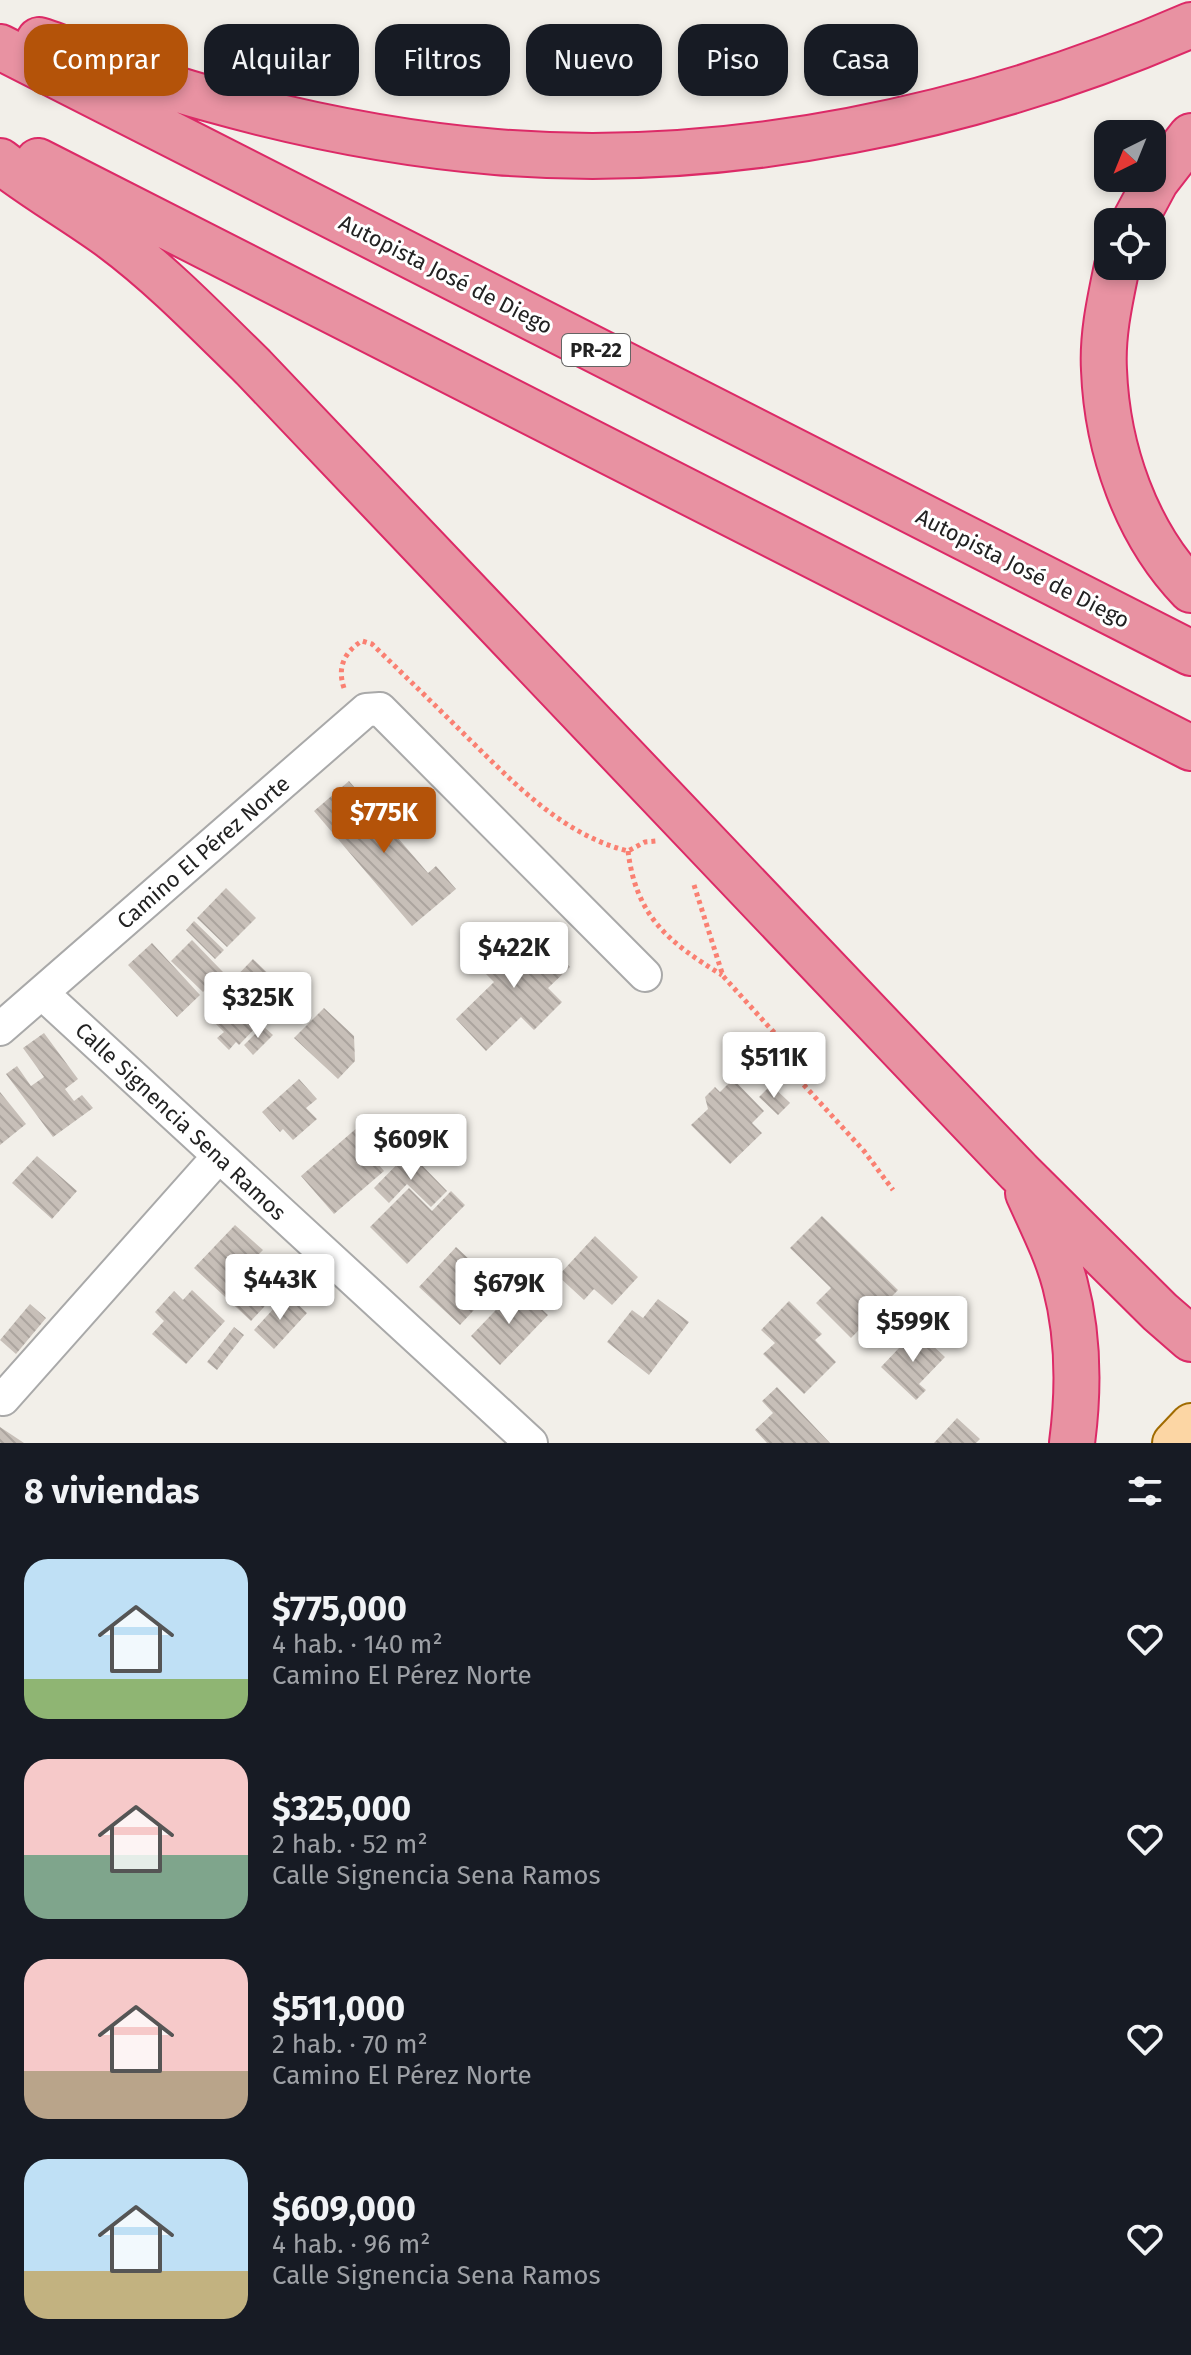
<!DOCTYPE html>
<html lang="es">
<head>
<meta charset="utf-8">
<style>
	body { margin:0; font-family:"Fira Sans",sans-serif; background:#242831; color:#f1f3f6; height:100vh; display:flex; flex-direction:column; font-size:30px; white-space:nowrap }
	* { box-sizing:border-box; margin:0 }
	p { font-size:26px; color:#9ea1a6 }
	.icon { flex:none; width:44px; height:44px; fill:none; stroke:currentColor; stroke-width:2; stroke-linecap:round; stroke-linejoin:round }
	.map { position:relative; height:1443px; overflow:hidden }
	.panel { display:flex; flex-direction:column; background:#171b24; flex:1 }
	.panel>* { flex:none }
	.banner { position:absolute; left:24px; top:24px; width:1144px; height:72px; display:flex; gap:16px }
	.needle { width:52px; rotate:223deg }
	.fabs { position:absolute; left:1094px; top:120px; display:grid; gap:16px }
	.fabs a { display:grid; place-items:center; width:72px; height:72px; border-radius:16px; background:#171b24; box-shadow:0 4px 12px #0003; font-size:40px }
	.price { position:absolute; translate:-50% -68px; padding:0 18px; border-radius:8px; background:#fff; color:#222; font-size:26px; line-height:52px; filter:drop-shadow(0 2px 4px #0008) }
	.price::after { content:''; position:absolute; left:50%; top:48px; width:24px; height:18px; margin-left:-12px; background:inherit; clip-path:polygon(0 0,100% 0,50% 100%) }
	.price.current { background:#b45309; color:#fff }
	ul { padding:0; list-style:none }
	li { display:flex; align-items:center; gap:24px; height:200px; padding:0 24px }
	li span { display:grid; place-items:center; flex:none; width:224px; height:160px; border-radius:24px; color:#555 }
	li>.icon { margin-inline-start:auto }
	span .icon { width:96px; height:96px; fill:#fffc; stroke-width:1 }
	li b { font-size:34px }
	h2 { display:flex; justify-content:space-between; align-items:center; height:96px; padding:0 24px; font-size:34px }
	.chip { padding:0 28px; border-radius:24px; background:#171b24; box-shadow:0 4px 12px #0003; font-size:28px; line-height:72px }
	.chip.current { background:#b45309; color:#fff }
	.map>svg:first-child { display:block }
	.building { fill:url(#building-back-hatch) }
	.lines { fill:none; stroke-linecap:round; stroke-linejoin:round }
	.minor-casing { stroke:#a9a9a9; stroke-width:36 }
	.major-casing { stroke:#a06b00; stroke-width:44 }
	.highway-casing { stroke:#dc2a67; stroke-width:48 }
	.path { stroke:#fa8072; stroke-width:5; stroke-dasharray:4 4; stroke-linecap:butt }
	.minor { stroke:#fff; stroke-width:32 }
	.major { stroke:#fcd6a4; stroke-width:40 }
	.highway { stroke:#e892a2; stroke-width:44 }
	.labels { text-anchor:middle; stroke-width:6; stroke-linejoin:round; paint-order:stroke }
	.shield { fill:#fff; stroke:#646464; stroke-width:2 }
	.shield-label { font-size:20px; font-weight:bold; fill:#222 }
	.street-label { font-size:22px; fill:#222; stroke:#fff }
</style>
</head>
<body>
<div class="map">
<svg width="1191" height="1443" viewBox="0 0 1191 1443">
	<defs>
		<pattern id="building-back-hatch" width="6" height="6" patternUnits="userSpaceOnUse" patternTransform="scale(2)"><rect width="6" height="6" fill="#c7bfb8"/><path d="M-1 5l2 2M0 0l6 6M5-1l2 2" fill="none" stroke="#aba49e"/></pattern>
	</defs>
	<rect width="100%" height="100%" fill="#f2efe9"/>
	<path class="building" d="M 349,781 L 428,873 L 436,866 L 456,889 L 412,926 L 314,811 Z
		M 226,888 L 256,918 L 227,947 L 197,918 Z
		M 194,921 L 224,950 L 215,959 L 186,930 Z
		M 538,934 L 570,967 L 548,988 L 562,1002 L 534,1030 L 521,1017 L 486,1051 L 456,1019 L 494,982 L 478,966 L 506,938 L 520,952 Z
		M 192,940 L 223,972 L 203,992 L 171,961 Z
		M 152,943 L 200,995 L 177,1017 L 128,965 Z
		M 253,959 L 279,984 L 256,1008 L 266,1017 L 239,1045 L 236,1042 L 229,1050 L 217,1038 L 224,1032 L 209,1017 L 236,990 L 229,984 Z
		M 324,1008 L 354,1036 L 355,1061 L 338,1079 L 294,1038 Z
		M 263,1026 L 273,1035 L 253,1055 L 244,1045 Z
		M 44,1033 L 78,1079 L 65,1089 L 74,1101 L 82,1095 L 93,1108 L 53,1137 L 6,1074 L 17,1066 L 31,1086 L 44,1077 L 23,1048 Z
		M 299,1079 L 317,1099 L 306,1108 L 317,1119 L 293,1140 L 283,1129 L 280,1132 L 262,1112 Z
		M 733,1079 L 764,1111 L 752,1123 L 762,1133 L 730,1164 L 691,1125 L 708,1109 L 705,1097 L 715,1087 L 720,1092 Z
		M 771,1085 L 790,1103 L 778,1115 L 759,1097 Z
		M 0,1092 L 26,1124 L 0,1145 Z
		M 358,1127 L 369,1140 L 363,1146 L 384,1171 L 334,1214 L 301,1176 Z
		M 409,1152 L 447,1191 L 431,1207 L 407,1184 L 389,1203 L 374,1188 Z
		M 37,1156 L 77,1191 L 52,1219 L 12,1183 Z
		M 409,1188 L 432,1211 L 451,1191 L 465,1205 L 407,1264 L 370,1227 Z
		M 822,1216 L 898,1290 L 851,1338 L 816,1303 L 831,1288 L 790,1248 Z
		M 235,1225 L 263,1250 L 259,1254 L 288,1281 L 251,1321 L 194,1268 Z
		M 595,1236 L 638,1277 L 612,1305 L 594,1289 L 584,1300 L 558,1276 Z
		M 456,1247 L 497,1285 L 460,1325 L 419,1287 Z
		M 518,1287 L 548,1315 L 500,1365 L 471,1336 Z
		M 192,1290 L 225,1321 L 186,1364 L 152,1334 L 164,1321 L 155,1312 L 174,1291 L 183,1300 Z
		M 287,1294 L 307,1313 L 274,1349 L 254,1330 Z
		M 658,1299 L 689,1322 L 649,1375 L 607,1342 L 632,1310 L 643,1318 Z
		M 789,1301 L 822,1334 L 815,1340 L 836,1362 L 804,1394 L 763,1354 L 775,1343 L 761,1330 Z
		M 30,1304 L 46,1318 L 16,1354 L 0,1340 Z
		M 234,1327 L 244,1335 L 217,1370 L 207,1362 Z
		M 916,1330 L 945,1357 L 919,1384 L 926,1390 L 916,1400 L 881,1367 Z
		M 777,1387 L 830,1443 L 767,1443 L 755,1430 L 773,1413 L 762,1401 Z
		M 957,1418 L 980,1439 L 976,1443 L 934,1443 Z
		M 0,1427 L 24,1443 L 0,1443 Z"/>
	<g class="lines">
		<defs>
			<path id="minor" d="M 42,993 L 531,1443
				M 0,1029 L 366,710 L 380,709 L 645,975
				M 3,1399 L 219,1156"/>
			<path id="major" d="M 1173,1443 L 1191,1424"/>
			<path id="highway" d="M 39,40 C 66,48 92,61 118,70 C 148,80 179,91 210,99 C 303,125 400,144 496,152 C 728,171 978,118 1191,25
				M 0,47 L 1191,653
				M 0,161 C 36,189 75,211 112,238 C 163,276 208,323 253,367 L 1019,1172 L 1160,1312 L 1191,1339
				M 38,161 L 1191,748
				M 1134,222 L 1156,181 L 1191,136
				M 1117,266 C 1110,300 1102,335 1104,370 C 1107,449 1136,533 1191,590
				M 1028,1193 C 1041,1222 1057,1253 1065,1284 C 1079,1337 1079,1390 1072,1443"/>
		</defs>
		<use href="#minor" class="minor-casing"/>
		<use href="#major" class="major-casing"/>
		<use href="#highway" class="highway-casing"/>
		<path class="path" d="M 344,688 C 337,668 344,652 362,641 L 372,644 C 405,676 437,707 469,739 C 516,785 563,835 628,851 L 645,842 L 656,841
			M 628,851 C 636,916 668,942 722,975
			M 694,885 L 723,976 L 779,1038 L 803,1084 L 864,1151 L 893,1190"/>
		<use href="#minor" class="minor"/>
		<use href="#major" class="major"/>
		<use href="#highway" class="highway"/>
	</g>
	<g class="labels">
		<rect class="shield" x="562" y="334" width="68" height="32" rx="6"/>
		<g class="shield-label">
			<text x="596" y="357">PR-22</text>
		</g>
		<g class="street-label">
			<text transform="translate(446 274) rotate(27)" y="8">Autopista José de Diego</text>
			<text transform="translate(1023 568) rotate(27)" y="8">Autopista José de Diego</text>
			<text transform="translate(203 852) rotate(-41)" y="8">Camino El Pérez Norte</text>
			<text transform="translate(181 1121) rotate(43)" y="8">Calle Signencia Sena Ramos</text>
		</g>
	</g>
</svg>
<div class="fabs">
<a><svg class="needle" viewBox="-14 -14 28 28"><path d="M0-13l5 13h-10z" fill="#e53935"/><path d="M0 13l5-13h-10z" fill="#9ea1a6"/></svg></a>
<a><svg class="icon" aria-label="locate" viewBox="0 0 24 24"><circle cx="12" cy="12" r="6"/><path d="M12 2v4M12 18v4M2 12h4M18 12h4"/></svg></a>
</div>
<b class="price current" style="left:384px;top:855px">$775K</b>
<b class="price" style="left:514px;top:990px">$422K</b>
<b class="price" style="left:258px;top:1040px">$325K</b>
<b class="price" style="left:774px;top:1100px">$511K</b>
<b class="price" style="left:411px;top:1182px">$609K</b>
<b class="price" style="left:280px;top:1322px">$443K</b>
<b class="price" style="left:509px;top:1326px">$679K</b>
<b class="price" style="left:913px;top:1364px">$599K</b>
<div class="banner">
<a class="chip current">Comprar</a>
<a class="chip">Alquilar</a>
<a class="chip">Filtros</a>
<a class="chip">Nuevo</a>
<a class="chip">Piso</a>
<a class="chip">Casa</a>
</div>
</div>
<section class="panel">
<h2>8 viviendas<svg class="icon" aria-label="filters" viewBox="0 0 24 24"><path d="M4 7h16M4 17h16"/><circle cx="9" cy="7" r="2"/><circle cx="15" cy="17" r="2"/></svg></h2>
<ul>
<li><span style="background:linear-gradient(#bfe0f5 75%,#8fb573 0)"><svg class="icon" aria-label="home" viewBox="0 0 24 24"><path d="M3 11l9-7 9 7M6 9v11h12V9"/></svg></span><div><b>$775,000</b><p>4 hab. · 140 m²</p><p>Camino El Pérez Norte</p></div><svg class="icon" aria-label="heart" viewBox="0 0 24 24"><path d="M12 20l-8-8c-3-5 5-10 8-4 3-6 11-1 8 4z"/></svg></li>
<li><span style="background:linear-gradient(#f6c9c9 60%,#7fa58c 0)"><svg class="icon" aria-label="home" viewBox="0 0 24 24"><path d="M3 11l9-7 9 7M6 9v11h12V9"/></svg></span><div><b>$325,000</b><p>2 hab. · 52 m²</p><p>Calle Signencia Sena Ramos</p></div><svg class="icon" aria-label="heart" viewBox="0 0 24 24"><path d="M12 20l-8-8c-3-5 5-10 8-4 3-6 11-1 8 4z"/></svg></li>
<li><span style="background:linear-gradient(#f6c9c9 70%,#b9a48a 0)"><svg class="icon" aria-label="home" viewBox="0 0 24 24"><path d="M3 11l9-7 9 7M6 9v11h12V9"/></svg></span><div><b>$511,000</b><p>2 hab. · 70 m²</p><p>Camino El Pérez Norte</p></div><svg class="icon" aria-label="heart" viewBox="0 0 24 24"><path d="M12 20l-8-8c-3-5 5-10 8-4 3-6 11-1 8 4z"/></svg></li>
<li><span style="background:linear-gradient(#bfe0f5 70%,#c2b280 0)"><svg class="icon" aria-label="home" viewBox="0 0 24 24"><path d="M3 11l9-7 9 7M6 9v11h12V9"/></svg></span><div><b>$609,000</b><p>4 hab. · 96 m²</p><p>Calle Signencia Sena Ramos</p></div><svg class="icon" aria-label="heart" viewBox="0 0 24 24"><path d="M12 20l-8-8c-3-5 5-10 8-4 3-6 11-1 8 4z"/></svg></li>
</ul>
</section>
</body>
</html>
